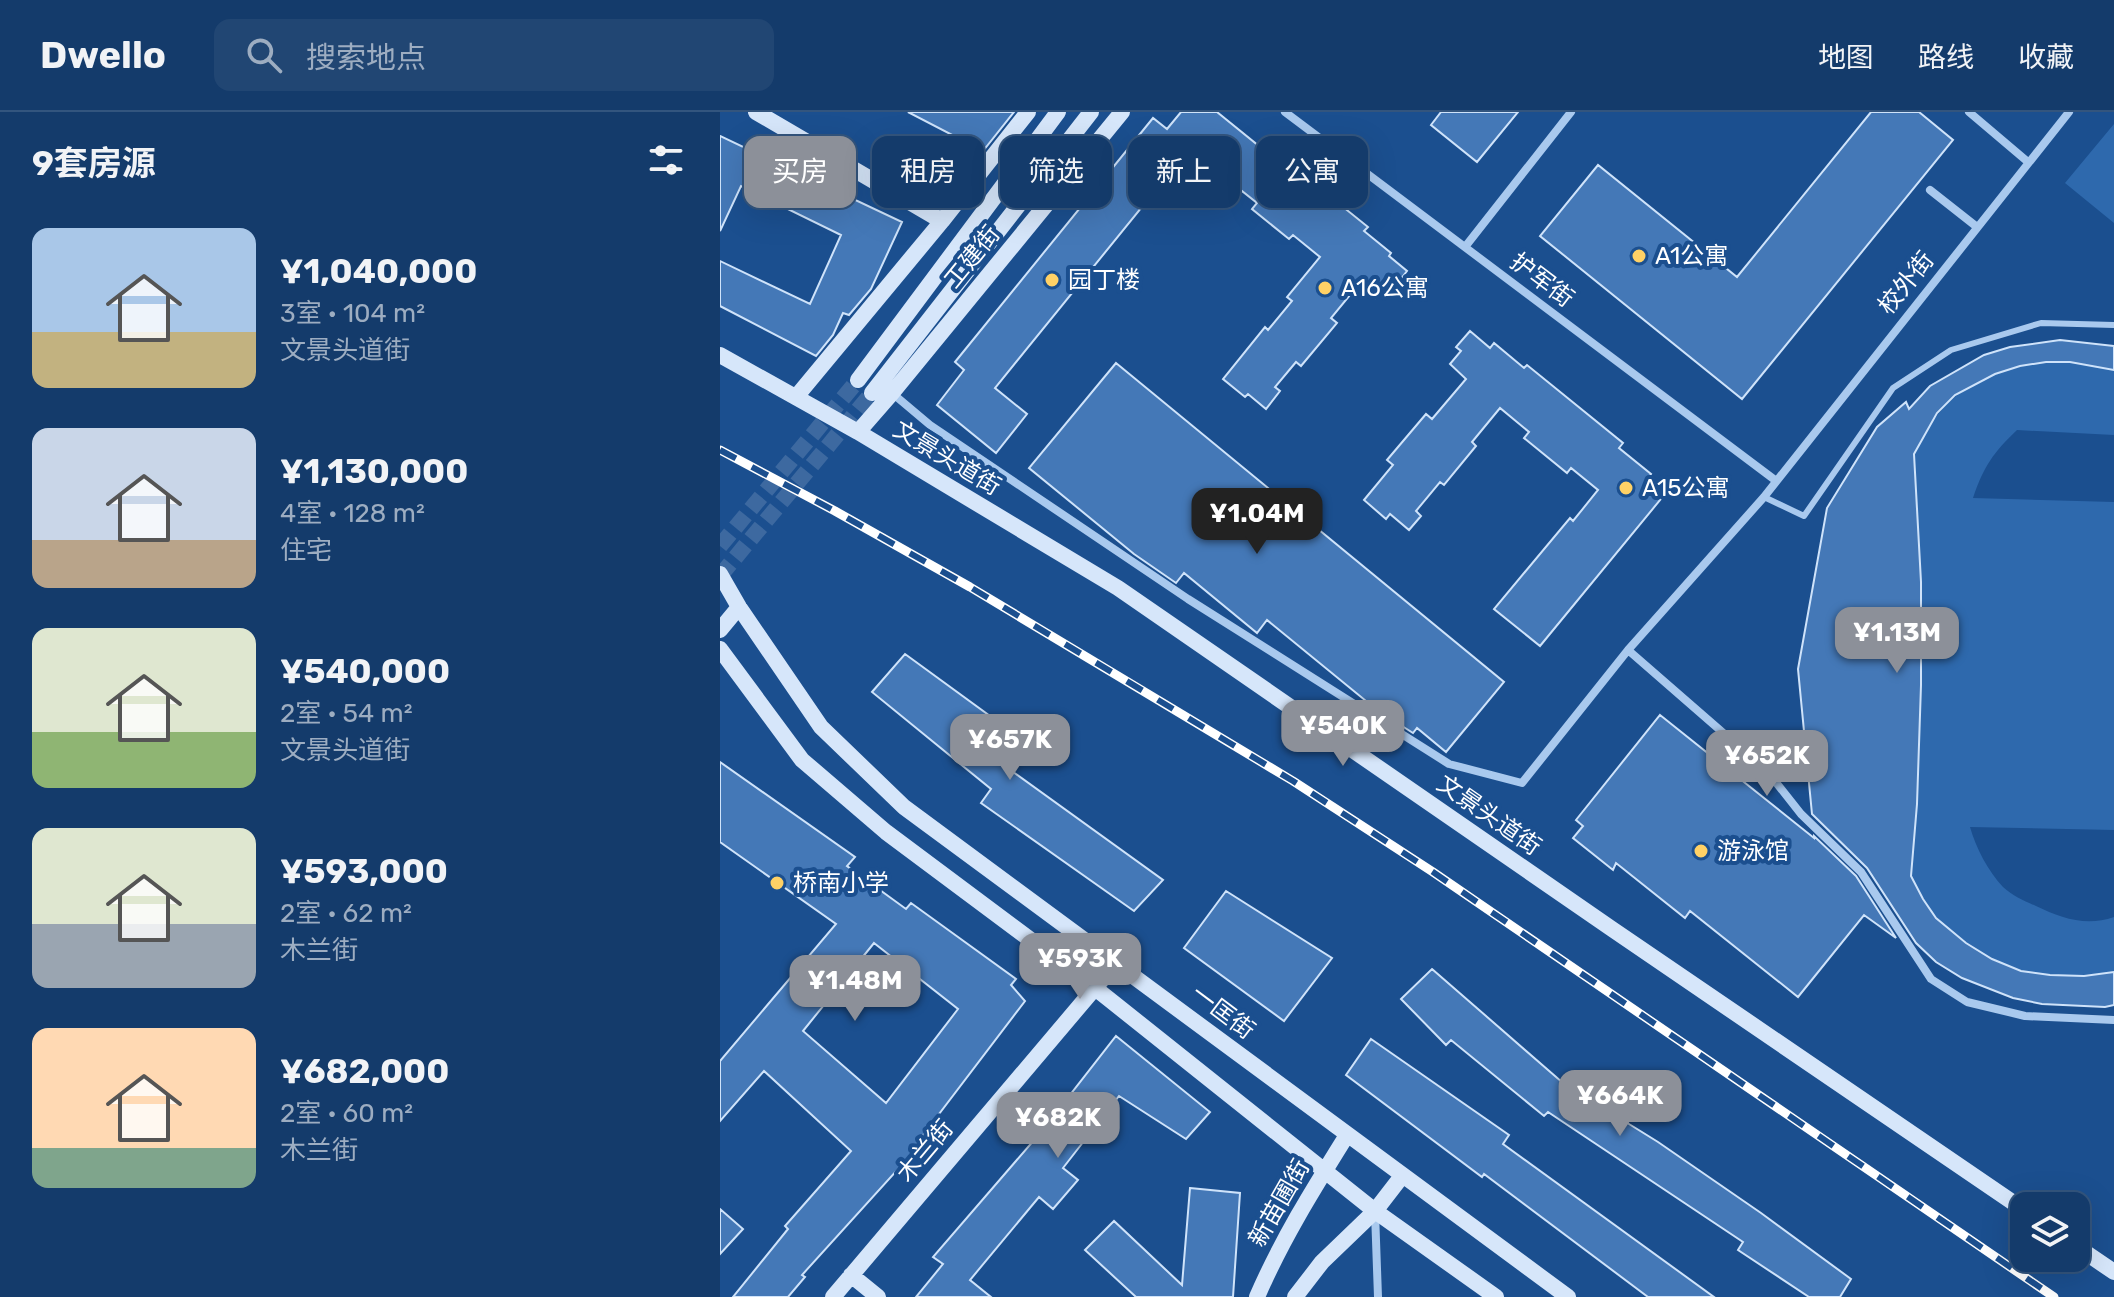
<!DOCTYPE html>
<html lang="zh">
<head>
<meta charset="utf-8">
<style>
	body { margin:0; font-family:Rubik,"Noto Sans SC",sans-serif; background:#214673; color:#f1f3f6; height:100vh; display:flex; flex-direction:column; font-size:30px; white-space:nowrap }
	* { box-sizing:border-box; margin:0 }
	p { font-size:26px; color:#9dadc1 }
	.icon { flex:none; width:44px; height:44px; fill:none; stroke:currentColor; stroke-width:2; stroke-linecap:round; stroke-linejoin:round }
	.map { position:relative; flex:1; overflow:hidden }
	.panel { display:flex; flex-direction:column; background:#143b6b; width:720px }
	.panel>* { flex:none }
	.banner { position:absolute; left:24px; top:24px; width:760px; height:72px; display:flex; gap:16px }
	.buttons { position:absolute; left:1290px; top:1080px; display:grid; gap:16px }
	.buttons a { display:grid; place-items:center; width:80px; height:80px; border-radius:16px; background:#143b6b; box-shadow:0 8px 32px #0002,0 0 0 2px #33557e; font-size:40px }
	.price { position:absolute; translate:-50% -68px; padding:0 18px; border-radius:16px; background:#8c9099; color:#fff; font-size:26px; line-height:52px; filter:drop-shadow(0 2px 4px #0008) }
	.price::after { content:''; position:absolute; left:50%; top:48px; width:24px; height:18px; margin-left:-12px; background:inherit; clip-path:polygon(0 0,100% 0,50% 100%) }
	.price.active { background:#222; color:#fff }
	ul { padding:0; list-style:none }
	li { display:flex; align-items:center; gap:24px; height:200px; padding:0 32px }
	li span { display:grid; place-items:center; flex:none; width:224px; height:160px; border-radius:16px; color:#555 }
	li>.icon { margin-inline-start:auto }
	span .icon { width:96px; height:96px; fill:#fffc; stroke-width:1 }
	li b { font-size:34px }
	h2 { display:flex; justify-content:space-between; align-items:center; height:96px; padding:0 32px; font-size:34px }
	.pill { padding:0 28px; border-radius:16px; background:#143b6b; box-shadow:0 8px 32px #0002,0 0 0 2px #33557e; font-size:28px; line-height:72px }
	.pill.active { background:#8c9099; color:#fff }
	header { display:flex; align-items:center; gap:48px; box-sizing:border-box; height:112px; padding:0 40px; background:#143b6b; border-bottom:2px solid #33557e }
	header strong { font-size:38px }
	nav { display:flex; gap:44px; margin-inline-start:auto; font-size:28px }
	.search { width:560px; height:72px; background:#214673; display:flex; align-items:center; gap:20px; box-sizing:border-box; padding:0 28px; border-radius:16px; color:#9dadc1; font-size:30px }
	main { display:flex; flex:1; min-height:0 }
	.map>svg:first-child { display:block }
	.green { fill:#2e69ad }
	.building { fill:#4478b7; stroke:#cfe3fa; stroke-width:2; fill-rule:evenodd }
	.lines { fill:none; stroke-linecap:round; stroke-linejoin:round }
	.secondary-tunnel { stroke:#3d69a0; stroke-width:16; stroke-dasharray:16 8; stroke-linecap:butt }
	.lane { stroke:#a9c9ee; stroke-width:6 }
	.street { stroke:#a9c9ee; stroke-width:8 }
	.secondary { stroke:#d6e6fa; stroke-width:16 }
	.rail-casing { stroke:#fff; stroke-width:9 }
	.rail { stroke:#1b4f8f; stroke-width:6; stroke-dasharray:18; stroke-linecap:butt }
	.poi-dot { fill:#ffd166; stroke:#1b4f8f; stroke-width:3 }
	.labels { text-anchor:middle; stroke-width:8; stroke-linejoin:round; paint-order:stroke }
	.poi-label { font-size:24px; fill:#fff; stroke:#1b4f8f; text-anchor:start }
	.street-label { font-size:24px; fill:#fff; stroke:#1b4f8f }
</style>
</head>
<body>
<header>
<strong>Dwello</strong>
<div class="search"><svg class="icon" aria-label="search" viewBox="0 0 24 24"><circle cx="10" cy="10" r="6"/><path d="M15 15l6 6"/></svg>搜索地点</div>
<nav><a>地图</a><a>路线</a><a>收藏</a></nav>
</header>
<main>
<section class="panel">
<h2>9套房源<svg class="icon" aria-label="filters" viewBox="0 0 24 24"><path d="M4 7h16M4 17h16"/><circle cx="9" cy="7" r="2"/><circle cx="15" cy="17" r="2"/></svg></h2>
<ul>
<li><span style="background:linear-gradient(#a9c7e8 65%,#c2b280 0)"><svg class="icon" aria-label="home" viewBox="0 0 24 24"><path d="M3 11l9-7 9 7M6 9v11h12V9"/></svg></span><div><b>¥1,040,000</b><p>3室 · 104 m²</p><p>文景头道街</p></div></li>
<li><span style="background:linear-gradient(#c9d6e8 70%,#b9a48a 0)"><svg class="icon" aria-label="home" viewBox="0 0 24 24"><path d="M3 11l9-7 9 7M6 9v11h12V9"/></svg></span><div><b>¥1,130,000</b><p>4室 · 128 m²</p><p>住宅</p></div></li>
<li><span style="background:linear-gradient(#dfe7d0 65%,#8fb573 0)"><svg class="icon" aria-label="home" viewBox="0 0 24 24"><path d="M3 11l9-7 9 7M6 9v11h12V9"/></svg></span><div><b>¥540,000</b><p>2室 · 54 m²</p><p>文景头道街</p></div></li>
<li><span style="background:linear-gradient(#dfe7d0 60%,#9aa5b1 0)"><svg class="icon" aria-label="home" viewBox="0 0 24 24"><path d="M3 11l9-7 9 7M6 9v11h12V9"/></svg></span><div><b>¥593,000</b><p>2室 · 62 m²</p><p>木兰街</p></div></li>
<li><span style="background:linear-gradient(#ffd9b3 75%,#7fa58c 0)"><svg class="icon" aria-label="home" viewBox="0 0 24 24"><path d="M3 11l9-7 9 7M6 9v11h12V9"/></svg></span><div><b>¥682,000</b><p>2室 · 60 m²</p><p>木兰街</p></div></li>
</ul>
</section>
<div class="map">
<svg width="1394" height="1185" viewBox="0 0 1394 1185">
	<rect width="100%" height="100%" fill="#1b4f8f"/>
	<path class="green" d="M 1394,12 L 1394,111 L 1345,71 Z
		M 1326,250 L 1350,250 L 1394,258 L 1394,323 L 1297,318 C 1273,341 1264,354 1253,386 L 1394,390 L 1394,718 L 1250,715 C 1256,736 1268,759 1283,775 C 1293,784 1304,789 1316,794 C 1341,806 1366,815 1394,805 L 1394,860 C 1364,864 1334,866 1304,859 C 1265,851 1202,805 1192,765 C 1189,752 1196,709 1197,693 C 1200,640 1201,588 1201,535 C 1201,491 1200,447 1197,402 C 1197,388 1192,354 1194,342 C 1196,333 1204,323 1209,315 C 1236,272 1277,257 1326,250 Z"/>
	<path class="building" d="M 188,0 L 294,0 L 263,39 Z
		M 461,0 L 497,0 L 608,90 L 612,86 L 648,115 L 644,119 L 671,141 L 669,144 L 687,159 L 672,178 L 666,173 L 655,186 L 639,172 L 611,206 L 617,211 L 581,254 L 576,250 L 555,275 L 560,279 L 546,297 L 528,282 L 525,285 L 503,267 L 545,215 L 548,218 L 572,189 L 567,185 L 600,145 L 573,123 L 569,127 L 532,97 L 537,91 L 469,37 L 275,276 L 307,302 L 276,341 L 217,293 L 244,258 L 235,250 L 433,6 L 447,17 Z
		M 721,0 L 798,0 L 757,50 L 711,13 Z
		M 1151,0 L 1199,0 L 1233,28 L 1022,287 L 820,124 L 878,53 L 1017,165 Z
		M 0,24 L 182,110 L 151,177 L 129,203 L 123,201 L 113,223 L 96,244 L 0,194 L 0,149 L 90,192 L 121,123 L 21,74 L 0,119 Z
		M 750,219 L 770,236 L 774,231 L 804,256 L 807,253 L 903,331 L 899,336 L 931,362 L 927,368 L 945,382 L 820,534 L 774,497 L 850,406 L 853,409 L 878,378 L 851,356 L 847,361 L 804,326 L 809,320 L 780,296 L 752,330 L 756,334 L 724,373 L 720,370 L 696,399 L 701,404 L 689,418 L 670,402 L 666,407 L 644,388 L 673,353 L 667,348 L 706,302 L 712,307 L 746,267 L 730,252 L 741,239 L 736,235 Z
		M 1340,228 L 1394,234 L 1394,258 L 1350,250 L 1326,250 L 1300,254 L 1275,262 L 1235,283 L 1217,301 L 1194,342 L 1201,470 L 1201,573 L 1197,692 L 1191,764 L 1203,787 L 1216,806 L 1246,831 L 1272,847 L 1301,859 L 1330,863 L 1364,864 L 1394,860 L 1394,893 L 1385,895 L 1322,892 L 1293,886 L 1242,866 L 1216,850 L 1196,831 L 1147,756 L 1092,702 L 1078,557 L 1107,396 L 1157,315 L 1186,290 L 1189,297 L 1210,274 L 1264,243 L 1290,235 Z
		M 396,251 L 784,570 L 726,640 L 697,616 L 693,621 L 657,598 L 547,508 L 537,521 L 464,461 L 456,471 L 414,442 L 309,356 Z
		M 185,542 L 285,615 L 264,639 L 443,768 L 414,799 L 261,691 L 271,677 L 152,580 Z
		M 940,603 L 1094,726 L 1094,724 L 1136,764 L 1176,826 L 1144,803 L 1078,885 L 970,799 L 965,806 L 896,751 L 893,758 L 853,726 L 863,714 L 856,708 Z
		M 0,650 L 135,745 L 127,754 L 186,797 L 191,791 L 296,867 L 291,873 L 305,889 L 197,1031 L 199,1034 L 82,1163 L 85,1165 L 68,1185 L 13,1185 L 68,1117 L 65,1114 L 131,1039 L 44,959 L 0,1009 L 0,949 L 116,812 L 0,730 ZM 154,831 L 238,897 L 166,991 L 83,919 Z
		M 506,779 L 612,846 L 564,909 L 464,836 Z
		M 712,857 L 843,971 L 938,1030 L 1041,1101 L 1131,1167 L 1120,1185 L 1089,1185 L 1018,1138 L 1023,1130 L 828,1000 L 824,1004 L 731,928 L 726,933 L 681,887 Z
		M 396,924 L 490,1000 L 466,1027 L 399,984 L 343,1056 L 358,1068 L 333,1097 L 319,1085 L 250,1168 L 271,1185 L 196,1185 L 223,1152 L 213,1145 L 321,1020 Z
		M 651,927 L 789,1023 L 783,1032 L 994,1185 L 928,1185 L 764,1062 L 762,1065 L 626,963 Z
		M 470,1076 L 520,1081 L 513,1185 L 416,1185 L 365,1138 L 394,1109 L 462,1173 Z
		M 0,1097 L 23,1117 L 0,1142 Z"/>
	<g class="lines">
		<path class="secondary-tunnel" d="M 0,434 L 138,268
			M 0,464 L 152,281"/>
		<path class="lane" d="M 1044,385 L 1084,404 L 1173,276 L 1231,238 L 1321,211 L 1394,213"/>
		<path class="street" d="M 565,0 L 1055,368
			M 1249,0 L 1308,50
			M 1349,0 L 1044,385 L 908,538 L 1047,659 L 1081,702 L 1141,760 L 1211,867 L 1247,890 L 1305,904 L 1394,908
			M 1210,78 L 1257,115
			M 745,135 L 851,0
			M 172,281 L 210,313 L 468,487 L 729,652 L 802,671 L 908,538
			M 655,1100 L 658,1185"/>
		<path class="secondary" d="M 36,0 L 222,109
			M 0,243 L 138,320 L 398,476 L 892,817 L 1304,1098
			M 138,268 L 338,0
			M 152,281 L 371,0
			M 76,285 L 222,109 L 308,0
			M 138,320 L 172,281 L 402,0
			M 0,462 L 19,495 L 101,615 L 184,695 L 848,1185
			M 0,518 L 19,495
			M 0,537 L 82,648 L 166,720 L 375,876 L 655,1099 L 776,1185
			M 1356,1134 L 1394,1160
			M 131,1163 L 158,1185
			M 113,1185 L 396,851
			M 537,1185 C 562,1127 594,1076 627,1023
			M 575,1185 L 602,1150 L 655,1099 L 682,1064"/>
		<defs>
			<path id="rail" d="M 0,338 L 115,399 L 250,475 L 573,669 L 713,760 L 1334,1185"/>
		</defs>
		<use href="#rail" class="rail-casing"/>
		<use href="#rail" class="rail"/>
	</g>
	<g class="poi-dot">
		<circle cx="919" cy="144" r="8"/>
		<circle cx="332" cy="168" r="8"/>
		<circle cx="605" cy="176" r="8"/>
		<circle cx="906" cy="376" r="8"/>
		<circle cx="981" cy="739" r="8"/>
		<circle cx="57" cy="771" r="8"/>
	</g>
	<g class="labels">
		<g class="poi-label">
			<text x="935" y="152">A1公寓</text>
			<text x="348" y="176">园丁楼</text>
			<text x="621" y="184">A16公寓</text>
			<text x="922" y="384">A15公寓</text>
			<text x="997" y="747">游泳馆</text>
			<text x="73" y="779">桥南小学</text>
		</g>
		<g class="street-label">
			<text transform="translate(252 145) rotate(-51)" y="8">工建街</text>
			<text transform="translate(822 168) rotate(37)" y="8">护军街</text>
			<text transform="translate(1186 171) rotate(-51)" y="8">校外街</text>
			<text transform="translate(227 346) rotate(31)" y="8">文景头道街</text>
			<text transform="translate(769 703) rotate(35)" y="8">文景头道街</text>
			<text transform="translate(503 900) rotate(37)" y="8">一匡街</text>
			<text transform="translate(205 1039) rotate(-50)" y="8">木兰街</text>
			<text transform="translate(559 1091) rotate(-60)" y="8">新苗圃街</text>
		</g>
	</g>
</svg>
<div class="buttons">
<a><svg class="icon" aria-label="layers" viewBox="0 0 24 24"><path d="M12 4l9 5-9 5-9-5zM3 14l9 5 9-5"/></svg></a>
</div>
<b class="price active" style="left:537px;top:444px">¥1.04M</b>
<b class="price" style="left:1177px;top:563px">¥1.13M</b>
<b class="price" style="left:623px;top:656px">¥540K</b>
<b class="price" style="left:290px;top:670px">¥657K</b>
<b class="price" style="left:1047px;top:686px">¥652K</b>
<b class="price" style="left:360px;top:889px">¥593K</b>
<b class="price" style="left:135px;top:911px">¥1.48M</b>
<b class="price" style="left:900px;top:1026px">¥664K</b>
<b class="price" style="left:338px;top:1048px">¥682K</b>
<div class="banner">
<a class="pill active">买房</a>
<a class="pill">租房</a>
<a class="pill">筛选</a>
<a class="pill">新上</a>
<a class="pill">公寓</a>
</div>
</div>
</main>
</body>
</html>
